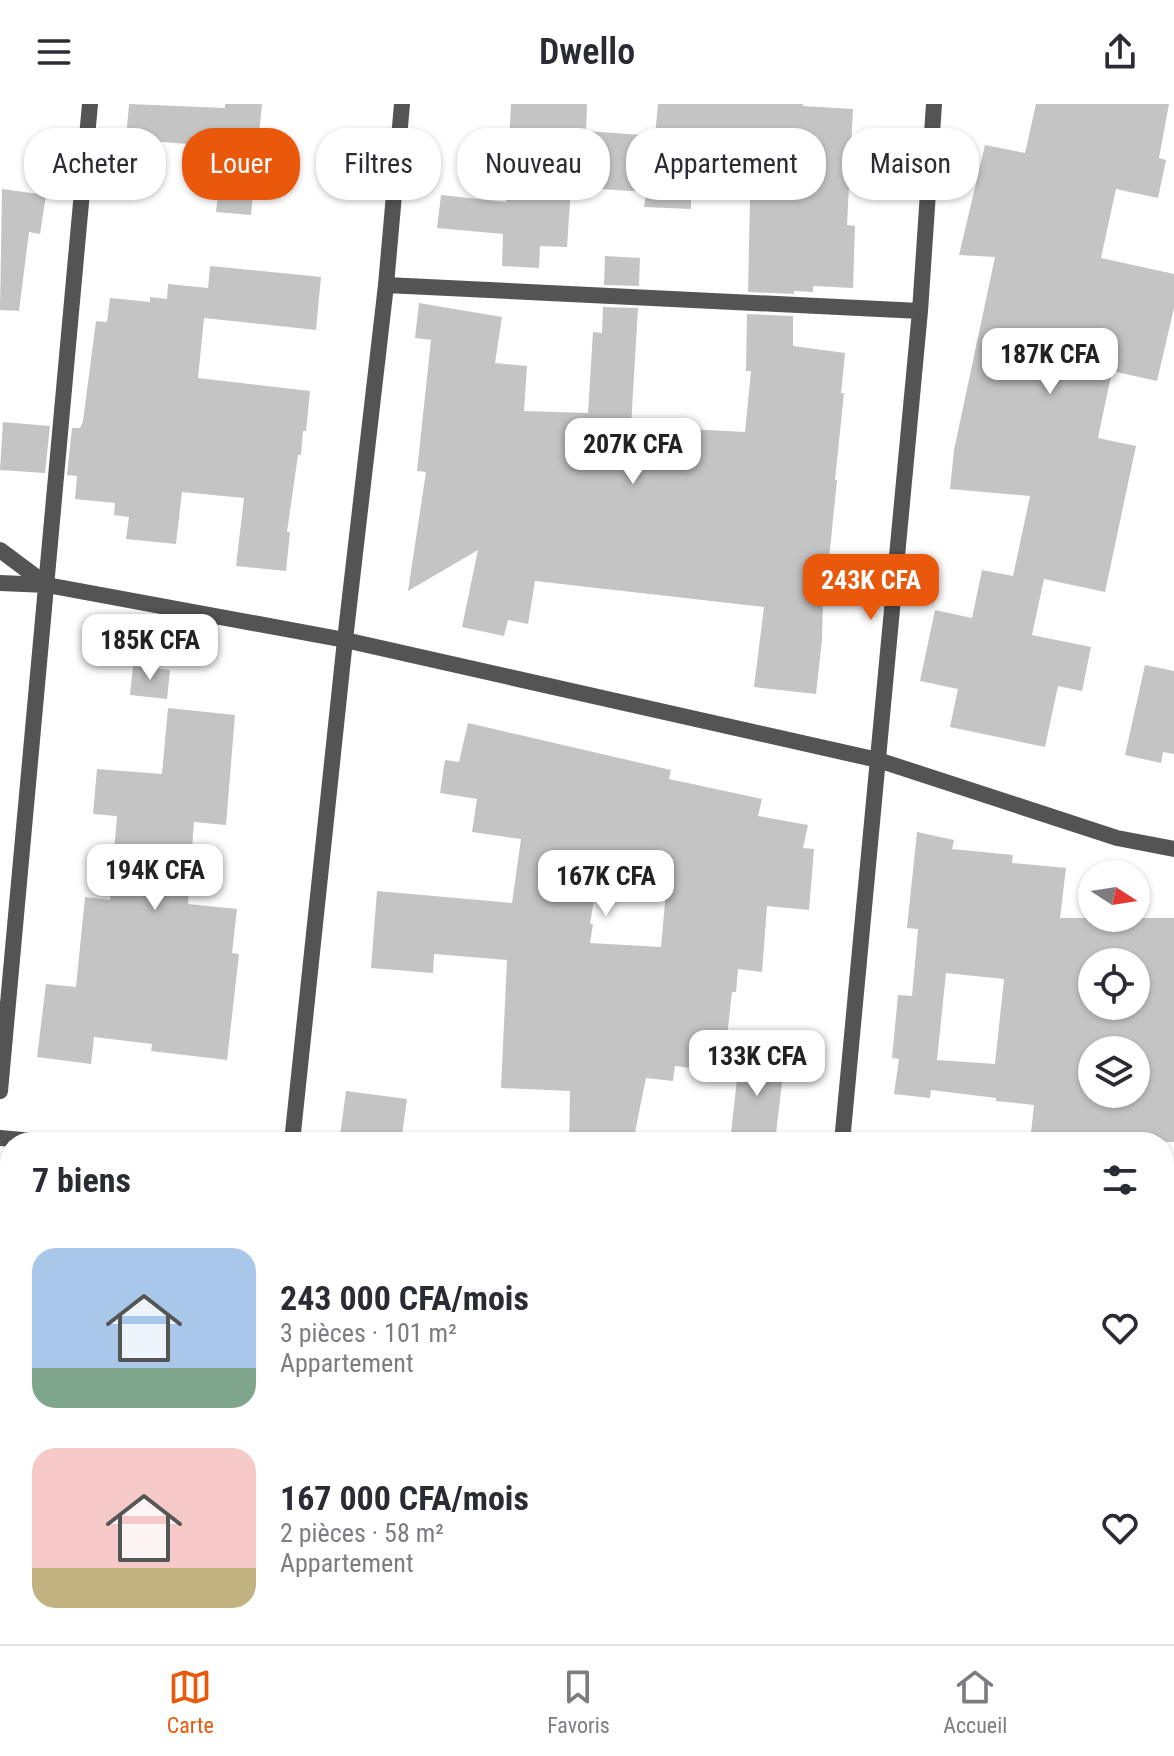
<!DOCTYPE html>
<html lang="fr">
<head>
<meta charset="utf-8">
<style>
	body { margin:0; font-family:"Roboto Condensed",sans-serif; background:#f7f7f7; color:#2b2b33; height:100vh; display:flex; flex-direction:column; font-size:30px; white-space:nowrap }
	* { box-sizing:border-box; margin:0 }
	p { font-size:26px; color:#7c7c81 }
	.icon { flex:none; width:44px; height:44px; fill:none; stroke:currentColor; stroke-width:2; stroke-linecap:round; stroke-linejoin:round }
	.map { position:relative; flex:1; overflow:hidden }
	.panel { position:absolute; left:0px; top:1028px; width:1174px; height:512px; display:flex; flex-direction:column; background:#fff; border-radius:32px 32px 0 0; box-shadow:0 2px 6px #0004 }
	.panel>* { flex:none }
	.banner { position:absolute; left:24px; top:24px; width:1126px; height:72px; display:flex; gap:16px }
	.needle { width:52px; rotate:102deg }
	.tools { position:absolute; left:1078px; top:756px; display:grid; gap:16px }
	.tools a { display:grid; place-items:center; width:72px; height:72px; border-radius:50%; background:#fff; box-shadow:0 2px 6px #0004; font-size:40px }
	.price { position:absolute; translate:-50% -68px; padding:0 18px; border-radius:16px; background:#fff; color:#222; font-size:26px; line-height:52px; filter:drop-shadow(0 2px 4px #0008) }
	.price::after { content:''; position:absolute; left:50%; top:48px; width:24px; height:18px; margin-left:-12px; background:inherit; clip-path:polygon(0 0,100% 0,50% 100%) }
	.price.selected { background:#ea580c; color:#fff }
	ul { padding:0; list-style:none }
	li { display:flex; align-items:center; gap:24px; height:200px; padding:0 32px }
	li span { display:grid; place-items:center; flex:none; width:224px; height:160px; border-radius:24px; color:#555 }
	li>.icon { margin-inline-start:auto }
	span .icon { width:96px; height:96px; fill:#fffc; stroke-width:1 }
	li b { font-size:34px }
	h2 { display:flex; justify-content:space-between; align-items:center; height:96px; padding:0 32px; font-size:34px }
	.pill { padding:0 28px; border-radius:32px; background:#fff; box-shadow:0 2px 6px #0004; font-size:28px; line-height:72px }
	.pill.selected { background:#ea580c; color:#fff }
	header { display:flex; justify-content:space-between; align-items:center; height:104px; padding:0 32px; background:#fff; font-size:36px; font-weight:600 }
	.menu { display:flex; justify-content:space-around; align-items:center; height:112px; border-top:2px solid #e1e1e2; background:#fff; font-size:22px; color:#7c7c81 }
	.menu a { display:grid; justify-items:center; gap:4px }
	.menu .selected { color:#ea580c }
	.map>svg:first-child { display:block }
	.building { fill:#c4c4c4; fill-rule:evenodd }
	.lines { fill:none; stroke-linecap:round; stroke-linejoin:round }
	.street { stroke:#545454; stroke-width:16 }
</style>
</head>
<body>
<header><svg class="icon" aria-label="menu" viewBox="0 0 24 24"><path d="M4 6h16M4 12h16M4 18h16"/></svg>Dwello<svg class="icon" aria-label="share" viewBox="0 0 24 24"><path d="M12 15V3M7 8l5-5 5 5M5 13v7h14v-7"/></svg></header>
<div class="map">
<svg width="1174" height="1540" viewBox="0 0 1174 1540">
	<rect width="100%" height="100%" fill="#fff"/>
	<path class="building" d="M 129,0 L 225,4 L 225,0 L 262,0 L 251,111 L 216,108 L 223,43 L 126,35 Z
		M 511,0 L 587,0 L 586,27 L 655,32 L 658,0 L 803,0 L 803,2 L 853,5 L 847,121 L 855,122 L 853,184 L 813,182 L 813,188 L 794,187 L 794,190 L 748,188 L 750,96 L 691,92 L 691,105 L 644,103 L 646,88 L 571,83 L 567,143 L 540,142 L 539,164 L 502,162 L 503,130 L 437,124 L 441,91 L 506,98 Z
		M 1036,0 L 1169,0 L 1159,54 L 1166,56 L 1158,94 L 1116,85 L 1101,154 L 1174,170 L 1174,204 L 1157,277 L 1112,267 L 1098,334 L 1136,342 L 1105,488 L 1044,475 L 1032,531 L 1091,543 L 1082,587 L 1058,582 L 1045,643 L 950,623 L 958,585 L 920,577 L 935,506 L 972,514 L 982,466 L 1013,472 L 1030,392 L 950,385 L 954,346 L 995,153 L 959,151 L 985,41 L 1025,49 Z
		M 2,85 L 46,91 L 40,130 L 29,128 L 19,207 L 0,206 Z
		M 605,152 L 640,154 L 639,182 L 604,181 Z
		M 210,162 L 321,173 L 316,226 L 204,214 L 198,274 L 310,287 L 306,327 L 303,327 L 301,351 L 298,351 L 287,428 L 290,428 L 286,467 L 236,462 L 244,394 L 182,388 L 176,440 L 126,435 L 129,413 L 114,411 L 115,399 L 75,395 L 77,372 L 67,371 L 72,324 L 80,324 L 83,317 L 96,217 L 107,218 L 110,194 L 150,198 L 150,193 L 167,195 L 168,180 L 208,184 Z
		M 419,199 L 502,213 L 495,259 L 527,262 L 524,307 L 588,309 L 593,228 L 602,229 L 603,203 L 638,204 L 631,322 L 745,328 L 751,267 L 746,267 L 747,210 L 793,212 L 793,242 L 845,249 L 841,289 L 844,289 L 835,376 L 837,376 L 829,455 L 824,455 L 822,536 L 816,590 L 754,583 L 764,503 L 535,477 L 528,520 L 508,516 L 504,532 L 462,523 L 478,446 L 408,487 L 426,368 L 417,367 L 431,236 L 415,234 Z
		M 3,318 L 50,322 L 45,369 L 0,366 Z
		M 1145,561 L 1174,567 L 1174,650 L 1163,648 L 1161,659 L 1125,651 Z
		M 133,562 L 170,566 L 167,595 L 130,591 Z
		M 168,604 L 235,611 L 226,721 L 194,718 L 188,800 L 237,805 L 232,849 L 239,850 L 227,956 L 151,947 L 152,940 L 94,933 L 91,960 L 37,953 L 46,880 L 76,883 L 85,793 L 110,796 L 117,712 L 93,710 L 97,665 L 162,670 Z
		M 468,619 L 671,666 L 669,675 L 762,695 L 758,712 L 808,721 L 803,744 L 814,745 L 809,806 L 767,802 L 762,868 L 738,865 L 736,888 L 732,888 L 723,968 L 675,962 L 673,977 L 646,974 L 633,1038 L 569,1038 L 570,987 L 501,984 L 507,856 L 434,850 L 433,869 L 371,864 L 377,787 L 512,799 L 521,735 L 472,728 L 477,695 L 440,689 L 445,656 L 459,658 ZM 600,760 L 668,764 L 661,843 L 590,839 L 593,820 L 590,820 Z
		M 917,728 L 954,736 L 952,745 L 1013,751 L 1012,759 L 1066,764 L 1060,814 L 1174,814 L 1174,1038 L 1030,1038 L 1034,1001 L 996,997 L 996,994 L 931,986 L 930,994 L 894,990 L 899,955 L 892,954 L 898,891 L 912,892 L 918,825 L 907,824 ZM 1092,858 L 1136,858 L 1136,902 L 1092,902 ZM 946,869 L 1004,875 L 995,960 L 937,956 ZM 1092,946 L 1136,946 L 1136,990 L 1092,990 Z
		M 740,948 L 785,953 L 775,1038 L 730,1038 Z
		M 346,987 L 407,995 L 401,1038 L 340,1032 Z"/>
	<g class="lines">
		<path class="street" d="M 386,181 L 920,207
			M 0,446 L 47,481
			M 0,479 L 47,481 L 345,536 L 878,656 L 1117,734 L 1174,745
			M 0,987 L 90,0
			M 0,1034 L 45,1038
			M 292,1038 L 345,536 L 386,181 L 402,0
			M 842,1038 L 920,207 L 934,0
			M 1164,1127 L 1174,1128
			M 0,1443 L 10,1444
			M 1051,1530 L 1174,1540
			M 240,1540 L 241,1530
			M 789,1540 L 790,1530"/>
	</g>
</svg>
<div class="tools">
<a><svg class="needle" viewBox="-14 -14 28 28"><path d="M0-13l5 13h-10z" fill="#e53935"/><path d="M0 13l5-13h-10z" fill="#7c7c81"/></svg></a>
<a><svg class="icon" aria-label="locate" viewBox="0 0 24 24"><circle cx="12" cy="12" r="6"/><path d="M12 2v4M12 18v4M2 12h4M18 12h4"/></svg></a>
<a><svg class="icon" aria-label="layers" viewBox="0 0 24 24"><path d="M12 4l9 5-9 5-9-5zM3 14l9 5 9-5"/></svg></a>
</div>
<b class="price" style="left:1050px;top:292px">187K CFA</b>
<b class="price" style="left:633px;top:382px">207K CFA</b>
<b class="price selected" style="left:871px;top:518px">243K CFA</b>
<b class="price" style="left:150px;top:578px">185K CFA</b>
<b class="price" style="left:155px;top:808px">194K CFA</b>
<b class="price" style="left:606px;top:814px">167K CFA</b>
<b class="price" style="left:757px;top:994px">133K CFA</b>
<div class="banner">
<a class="pill">Acheter</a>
<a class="pill selected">Louer</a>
<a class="pill">Filtres</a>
<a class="pill">Nouveau</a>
<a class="pill">Appartement</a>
<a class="pill">Maison</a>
</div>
<section class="panel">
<h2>7 biens<svg class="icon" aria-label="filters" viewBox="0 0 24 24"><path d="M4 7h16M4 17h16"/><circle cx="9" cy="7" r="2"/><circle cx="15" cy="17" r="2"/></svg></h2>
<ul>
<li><span style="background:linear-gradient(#a9c7e8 75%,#7fa58c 0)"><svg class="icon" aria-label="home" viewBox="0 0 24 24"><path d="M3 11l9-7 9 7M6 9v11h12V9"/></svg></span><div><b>243 000 CFA/mois</b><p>3 pièces · 101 m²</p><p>Appartement</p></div><svg class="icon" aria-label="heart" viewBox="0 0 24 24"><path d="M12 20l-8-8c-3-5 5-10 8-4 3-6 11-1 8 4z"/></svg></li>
<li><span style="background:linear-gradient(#f6c9c9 75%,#c2b280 0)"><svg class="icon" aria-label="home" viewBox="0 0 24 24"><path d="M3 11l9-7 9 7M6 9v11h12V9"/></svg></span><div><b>167 000 CFA/mois</b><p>2 pièces · 58 m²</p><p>Appartement</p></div><svg class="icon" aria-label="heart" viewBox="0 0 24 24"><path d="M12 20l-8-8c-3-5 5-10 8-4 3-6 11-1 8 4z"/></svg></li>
</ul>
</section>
</div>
<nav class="menu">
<a class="selected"><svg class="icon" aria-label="map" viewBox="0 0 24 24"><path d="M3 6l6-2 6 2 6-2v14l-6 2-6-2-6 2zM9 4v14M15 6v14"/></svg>Carte</a>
<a><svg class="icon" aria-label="saved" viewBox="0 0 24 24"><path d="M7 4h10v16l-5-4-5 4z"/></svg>Favoris</a>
<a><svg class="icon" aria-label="home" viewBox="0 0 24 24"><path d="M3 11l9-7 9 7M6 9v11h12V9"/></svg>Accueil</a>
</nav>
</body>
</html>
